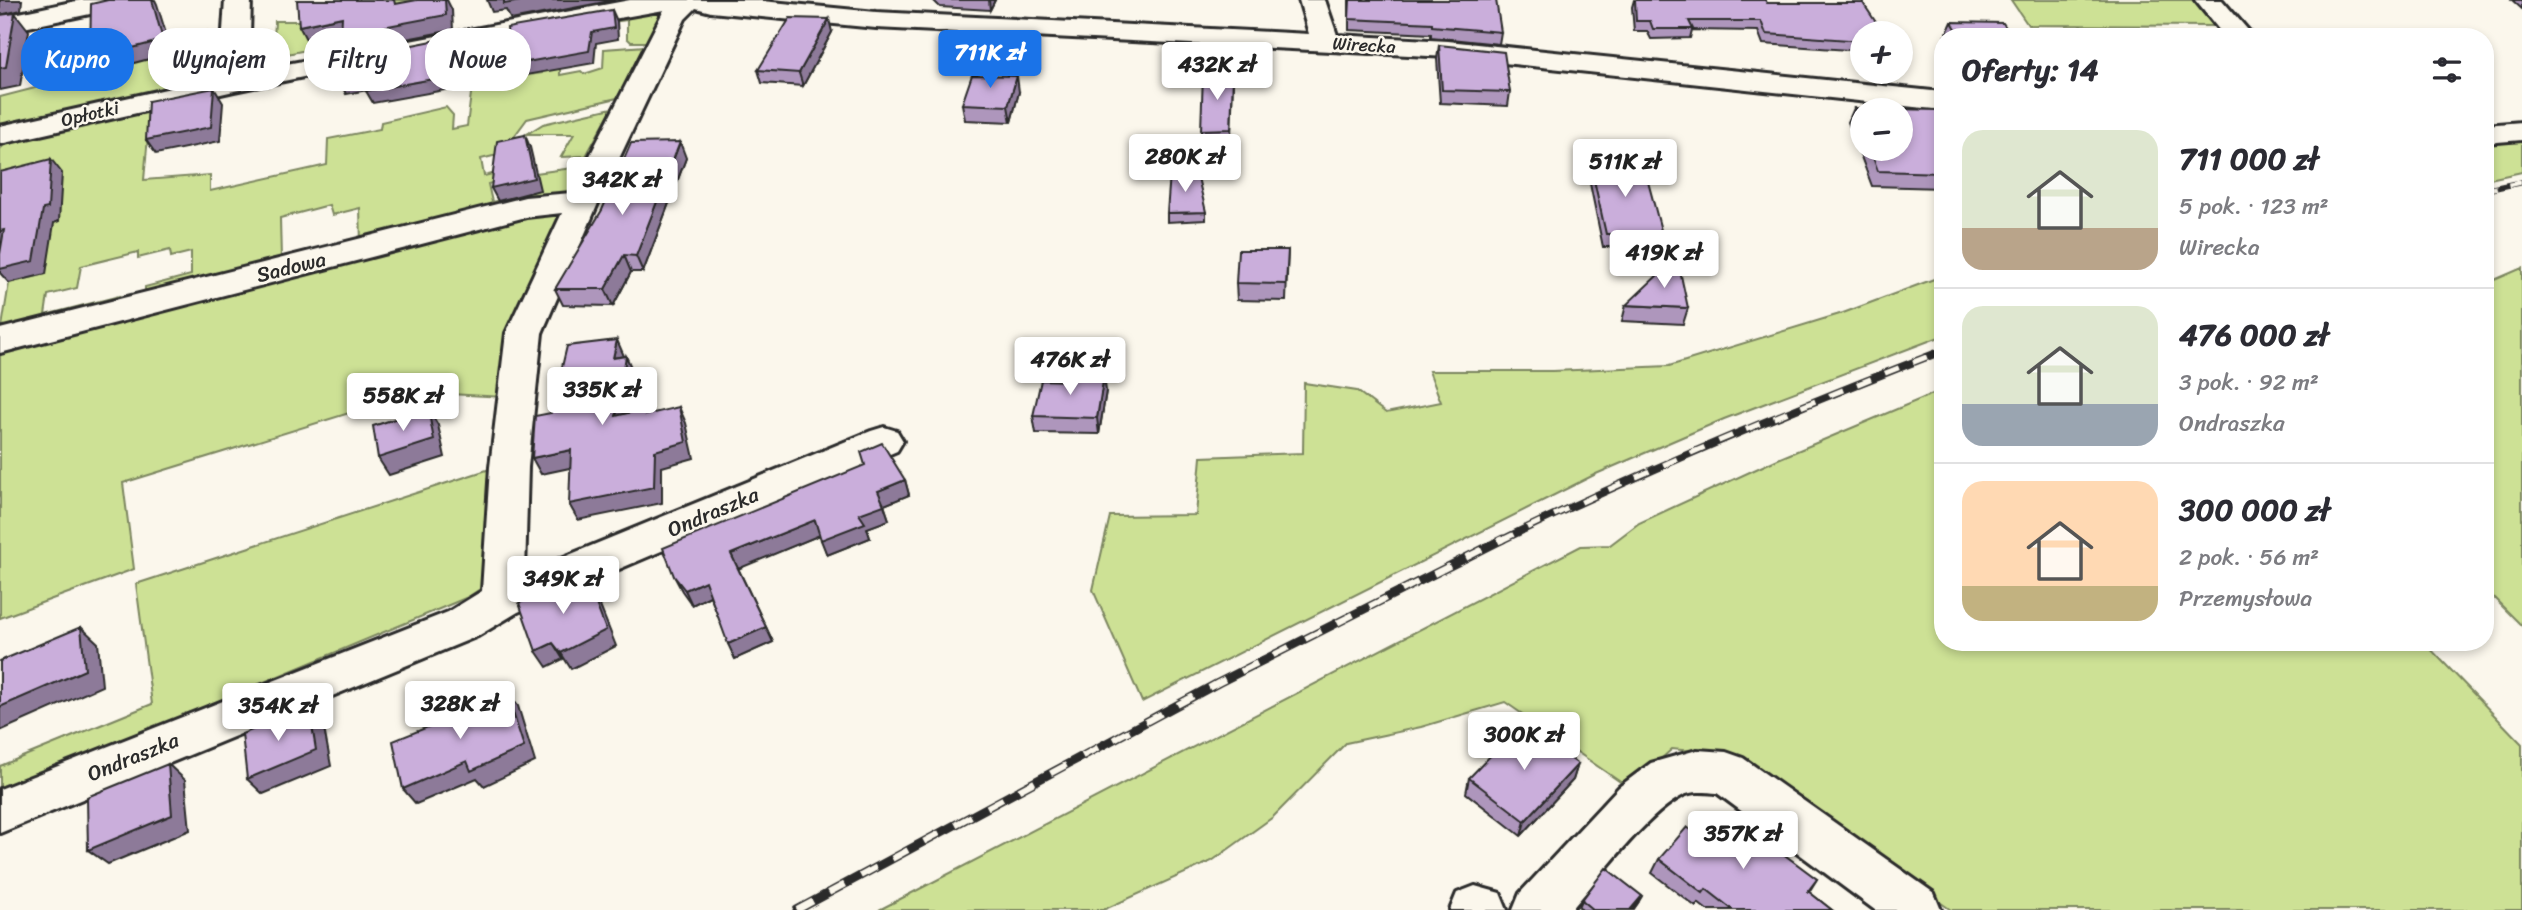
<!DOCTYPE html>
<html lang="pl">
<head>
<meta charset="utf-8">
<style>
	body { margin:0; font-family:Sriracha,sans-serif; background:#f7f7f7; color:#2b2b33; height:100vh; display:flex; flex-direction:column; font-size:26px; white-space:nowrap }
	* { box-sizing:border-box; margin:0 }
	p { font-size:23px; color:#7c7c81 }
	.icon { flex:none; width:38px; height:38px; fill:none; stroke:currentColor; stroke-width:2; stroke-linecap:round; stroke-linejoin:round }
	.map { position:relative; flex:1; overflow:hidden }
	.side { position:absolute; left:1934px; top:28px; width:560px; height:623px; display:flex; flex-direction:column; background:#fff; border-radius:28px; box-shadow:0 4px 10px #0003 }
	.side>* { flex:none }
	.banner { position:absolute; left:21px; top:28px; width:665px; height:63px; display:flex; gap:14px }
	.controls { position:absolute; left:1850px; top:21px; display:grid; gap:14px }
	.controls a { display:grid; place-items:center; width:63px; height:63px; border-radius:50%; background:#fff; box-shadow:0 4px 10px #0003; font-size:35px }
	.price { position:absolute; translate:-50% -60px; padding:0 16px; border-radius:7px; background:#fff; color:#222; font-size:23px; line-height:46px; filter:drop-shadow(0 2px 4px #0008) }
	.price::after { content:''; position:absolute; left:50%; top:42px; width:21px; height:16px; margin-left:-10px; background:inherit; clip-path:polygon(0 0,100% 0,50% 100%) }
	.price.current { background:#1a73e8; color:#fff }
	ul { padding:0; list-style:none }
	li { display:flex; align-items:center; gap:21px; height:175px; padding:0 28px }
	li+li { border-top:2px solid #e1e1e2 }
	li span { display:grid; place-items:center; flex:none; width:196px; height:140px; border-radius:21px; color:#555 }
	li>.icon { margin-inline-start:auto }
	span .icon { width:84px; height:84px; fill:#fffc; stroke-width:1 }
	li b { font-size:30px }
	h2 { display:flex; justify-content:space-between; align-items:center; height:84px; padding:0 28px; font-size:30px }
	.pill { padding:0 24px; border-radius:28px; background:#fff; box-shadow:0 4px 10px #0003; font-size:24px; line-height:63px }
	.pill.current { background:#1a73e8; color:#fff }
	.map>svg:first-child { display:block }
	.green { fill:#cde195; stroke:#7c8660; stroke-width:2 }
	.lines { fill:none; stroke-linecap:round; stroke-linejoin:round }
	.minor-casing { stroke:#2b2b2b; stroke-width:6 }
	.minor { fill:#fbf7ec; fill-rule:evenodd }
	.rail-far2-casing { stroke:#2b2b2b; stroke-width:6 }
	.rail-far1-casing { stroke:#2b2b2b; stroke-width:8 }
	.rail-casing { stroke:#2b2b2b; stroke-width:9 }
	.rail-far2 { stroke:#fbf7ec; stroke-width:4.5; stroke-dasharray:12; stroke-linecap:butt }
	.rail-far1 { stroke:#fbf7ec; stroke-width:5; stroke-dasharray:15; stroke-linecap:butt }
	.rail { stroke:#fbf7ec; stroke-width:6; stroke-dasharray:18; stroke-linecap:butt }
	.wall { fill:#ae96bc; stroke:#2b2b2b; stroke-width:2; fill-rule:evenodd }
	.shaded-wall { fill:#8d7a99; stroke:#2b2b2b; stroke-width:2 }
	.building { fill:#caaedb; stroke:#2b2b2b; stroke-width:2 }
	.labels { text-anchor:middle; stroke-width:5; stroke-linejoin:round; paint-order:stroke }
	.far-street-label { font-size:18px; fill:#2b2b2b; stroke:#fbf7ec }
	.street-label { font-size:21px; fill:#2b2b2b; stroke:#fbf7ec }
</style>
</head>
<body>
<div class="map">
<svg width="2522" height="910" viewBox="0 0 2522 910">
	<rect width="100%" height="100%" fill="#fbf7ec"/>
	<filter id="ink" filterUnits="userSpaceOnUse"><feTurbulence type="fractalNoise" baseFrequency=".0143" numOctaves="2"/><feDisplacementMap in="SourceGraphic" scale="14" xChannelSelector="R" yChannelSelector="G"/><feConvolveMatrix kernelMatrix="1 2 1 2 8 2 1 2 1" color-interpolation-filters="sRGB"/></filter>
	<g filter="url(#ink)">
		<path class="green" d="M 395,0 L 413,0 L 415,27 L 273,57 L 275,21 L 302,21 Z
			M 2011,0 L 2193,0 L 2215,26 L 2028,25 Z
			M 657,11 L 662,16 L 650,42 L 631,42 L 627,38 L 627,20 L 589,25 L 588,20 Z
			M 557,26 L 514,62 L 513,77 L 542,73 L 544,64 L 560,62 L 560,75 L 581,71 L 584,74 L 603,68 L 604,49 L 647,46 L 617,98 L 527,119 L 501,154 L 481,159 L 484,176 L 513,169 L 515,177 L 488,184 L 492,202 L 539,190 L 528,174 L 580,167 L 569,191 L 361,243 L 360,208 L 332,215 L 329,205 L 280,218 L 281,259 L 336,243 L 336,249 L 145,297 L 145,287 L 191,275 L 191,252 L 171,257 L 170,250 L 138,258 L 138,252 L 81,266 L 77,288 L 48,295 L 45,315 L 119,296 L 118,304 L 1,333 L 9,283 L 46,274 L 0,202 L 0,149 L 15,134 L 151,104 L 144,180 L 210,175 L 210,191 L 327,165 L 328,139 L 380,129 L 381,122 L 446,107 L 453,115 L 452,129 L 467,126 L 477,45 L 486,37 Z
			M 207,31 L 212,79 L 0,129 L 0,97 L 43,86 C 45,69 61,64 65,47 L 99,39 L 168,40 Z
			M 612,108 L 586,156 L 561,157 L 574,134 L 527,134 L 543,124 Z
			M 2522,141 L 2522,172 L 2485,180 L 2485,145 Z
			M 547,209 L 565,214 L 504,397 L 431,393 L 375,405 L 123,483 L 134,569 L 0,618 L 0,348 Z
			M 2522,268 L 2522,626 L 2485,589 L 2485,284 Z
			M 1942,276 L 1942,336 L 1724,419 L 1596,474 L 1142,702 L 1093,590 L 1110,516 L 1196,515 L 1201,457 L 1303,453 L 1304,383 L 1357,391 L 1386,413 L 1441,402 L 1429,371 L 1553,371 L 1669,366 L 1843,313 Z
			M 1942,390 L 1942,642 L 2424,642 L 2522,744 L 2522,910 L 1951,910 L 1732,755 L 1672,749 L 1629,788 L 1505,702 L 1421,727 L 1346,743 L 1273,817 L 1212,861 L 1103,910 L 879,910 L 1581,546 L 1610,545 L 1639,523 L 1778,459 Z
			M 490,469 L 483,587 L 468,597 L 0,792 L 0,766 L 152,704 L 136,584 Z"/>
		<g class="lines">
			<defs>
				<path id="minor" d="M 81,0 L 132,0 L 128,6 L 0,33 L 0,17 Z
					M 225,0 L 251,0 L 249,71 L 630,0 L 752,0 L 876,12 L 1309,34 L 1299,0 L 1325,0 L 1337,35 L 1448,41 L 1942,92 L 1942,110 L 1448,57 L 876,28 L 711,12 L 696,8 L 685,19 L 599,201 L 542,333 L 528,467 L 525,573 L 871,431 L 884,427 L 897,431 L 903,441 L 897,451 L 518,612 L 478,636 L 0,833 L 0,789 L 448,612 L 482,591 L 490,467 L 506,333 L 562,213 L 526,217 L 0,353 L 0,329 L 525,197 L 571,193 L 664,10 L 443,49 L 234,91 L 0,144 L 0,126 L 220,77 Z
					M 2195,0 L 2222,0 L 2254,37 L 2225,37 Z
					M 2522,122 L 2522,140 L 2485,143 L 2485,125 Z
					M 1697,750 L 1726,752 L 1743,758 L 1934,893 L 1941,910 L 1875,910 L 1717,793 C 1705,792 1691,790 1680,797 C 1645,816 1598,879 1571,910 L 1513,910 L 1520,893 L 1619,787 L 1651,763 Z
					M 1475,886 L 1500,893 L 1507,910 L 1450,910 L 1457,893 Z"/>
			</defs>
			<use href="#minor" class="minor-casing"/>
			<use href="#minor" class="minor"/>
			<defs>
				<path id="rail-far2" d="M 2485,190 L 2522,182"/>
				<path id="rail-far1" d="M 1500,541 C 1644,470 1792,409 1942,351"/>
				<path id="rail" d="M 797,910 L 1218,683 L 1503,539"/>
			</defs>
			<use href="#rail-far2" class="rail-far2-casing"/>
			<use href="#rail-far1" class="rail-far1-casing"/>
			<use href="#rail" class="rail-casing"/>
			<use href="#rail-far2" class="rail-far2"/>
			<use href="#rail-far1" class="rail-far1"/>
			<use href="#rail" class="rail"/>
		</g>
		<path class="wall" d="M 933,0 L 995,0 L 990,10 L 940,7 Z
			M 1349,0 L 1501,32 L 1499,44 L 1431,37 L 1431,34 L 1349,30 Z
			M 1634,0 L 1765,0 L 1767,3 L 1862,33 L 1862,51 L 1763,44 L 1758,31 L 1692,30 L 1690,38 L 1651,39 L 1647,31 L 1634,31 L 1632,7 Z
			M 2512,0 L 2522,0 L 2522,9 Z
			M 1952,22 L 2012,37 L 1945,37 Z
			M 832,32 L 803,86 L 762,83 L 758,70 Z
			M 1439,45 L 1510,92 L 1508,106 L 1440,103 L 1437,59 Z
			M 1233,83 L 1231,137 L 1201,139 L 1201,130 Z
			M 1019,92 L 1011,122 L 965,120 L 962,104 Z
			M 1854,108 L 1942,119 L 1942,188 L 1872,186 L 1848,122 ZM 1862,110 L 1900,149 L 1862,149 Z
			M 686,158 L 643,272 L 631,272 L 613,306 L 563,305 L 555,289 Z
			M 1590,162 L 1662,234 L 1659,247 L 1603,247 L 1588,174 Z
			M 1206,212 L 1206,220 L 1167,222 L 1167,213 Z
			M 1288,250 L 1286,301 L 1237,300 L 1236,283 Z
			M 1626,305 L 1688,308 L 1683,324 L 1622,321 Z
			M 1106,391 L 1099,434 L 1036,433 L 1033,416 Z
			M 905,480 L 909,495 L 884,505 L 889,520 L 867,528 L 870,538 L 827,555 L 820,535 L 738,568 L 773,642 L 735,659 L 710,596 L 692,605 L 682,591 L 674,576 Z
			M 1578,764 L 1573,780 L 1521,836 L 1466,793 L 1469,778 Z
			M 1710,844 L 1817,879 L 1809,892 L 1832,910 L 1707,910 L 1698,903 L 1696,907 L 1652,873 L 1659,859 Z
			M 1582,900 L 1638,903 L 1633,910 L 1582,910 L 1579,907 Z"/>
		<path class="shaded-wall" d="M 0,0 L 22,0 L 21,10 L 0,15 Z
			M 152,0 L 155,0 L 157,4 L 172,53 L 130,64 L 127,59 L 99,66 L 90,53 Z
			M 445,0 L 447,0 L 452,10 L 453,30 L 349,50 L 341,35 Z
			M 487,0 L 615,0 L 511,20 L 506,10 L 492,12 Z
			M 989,0 L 995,0 L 990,10 Z
			M 612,10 L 617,21 L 618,39 L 596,43 L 594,63 L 515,77 L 510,65 L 592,32 Z
			M 15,13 L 29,31 L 20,86 L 0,90 L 0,68 Z
			M 342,17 L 350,32 L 307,41 L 299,26 Z
			M 829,19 L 832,32 L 803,86 L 799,73 Z
			M 448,38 L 454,50 L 456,88 L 373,103 L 366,91 Z
			M 1017,76 L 1019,92 L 1011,122 L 1008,106 Z
			M 365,77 L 372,89 L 346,94 L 340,82 Z
			M 214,88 L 223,103 L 220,141 L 156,154 L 146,140 Z
			M 525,135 L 530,147 L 540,190 L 498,201 L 491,188 Z
			M 680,142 L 686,158 L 643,272 L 636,256 Z
			M 51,159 L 62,173 L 59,221 L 54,223 L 46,274 L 9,283 L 0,273 L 0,269 L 43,209 Z
			M 4,230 L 16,244 L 0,248 L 0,231 Z
			M 624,255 L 631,272 L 613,306 L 605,289 Z
			M 617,340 L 624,356 L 613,358 Z
			M 626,356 L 633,372 L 624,432 L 616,416 Z
			M 1104,375 L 1106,391 L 1099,434 L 1097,418 Z
			M 679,407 L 686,423 L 694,458 L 662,467 L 662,503 L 578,520 L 569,504 L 655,451 Z
			M 428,408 L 438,425 L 445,457 L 389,475 L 378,458 Z
			M 571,450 L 579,466 L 541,474 L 532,458 Z
			M 905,480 L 909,495 L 884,505 L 889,520 L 867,528 L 870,538 L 827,555 L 821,540 L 859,514 L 878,491 Z
			M 815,520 L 820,535 L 738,569 L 731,554 Z
			M 585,575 L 594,591 L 616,646 L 571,669 L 561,653 Z
			M 705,581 L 712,595 L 692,605 L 685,590 Z
			M 81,627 L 98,643 L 102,686 L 0,731 L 0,707 Z
			M 766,627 L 773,642 L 735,659 L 728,644 Z
			M 553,643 L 563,659 L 547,667 L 536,651 Z
			M 506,691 L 518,706 L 535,762 L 484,786 L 477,778 L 416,804 L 403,789 Z
			M 309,707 L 323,723 L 331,766 L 263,794 L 247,779 Z
			M 168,764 L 185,780 L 190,830 L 108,864 L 88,850 Z
			M 1578,764 L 1573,780 L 1521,836 L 1525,821 Z
			M 1642,896 L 1638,903 L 1633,910 L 1630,910 Z"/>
		<path class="building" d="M 108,0 L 152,0 L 163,40 L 121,51 L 120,46 L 90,53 L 91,4 Z
			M 297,0 L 394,0 L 395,4 L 417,0 L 445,0 L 446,15 L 341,35 L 342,17 L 299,26 Z
			M 504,0 L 526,0 L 504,4 Z
			M 1350,0 L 1496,0 L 1501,32 L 1432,26 L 1432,23 L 1349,19 Z
			M 1635,0 L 1765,0 L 1767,3 L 1863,3 L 1883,33 L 1862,33 L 1862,41 L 1766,34 L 1761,21 L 1689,21 L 1693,29 L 1653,29 L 1650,21 L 1636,21 Z
			M 612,10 L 614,28 L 592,32 L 589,51 L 510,65 L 507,28 Z
			M 15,13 L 6,67 L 0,68 L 0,15 Z
			M 790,18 L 829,19 L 799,73 L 758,70 Z
			M 1952,22 L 2003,23 L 2012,37 L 1961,37 Z
			M 2322,33 L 2374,35 L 2376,37 L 2325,37 Z
			M 448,38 L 450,76 L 366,91 L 365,77 L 340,82 L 341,59 Z
			M 1439,45 L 1504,52 L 1510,92 L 1442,90 Z
			M 972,75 L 1017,76 L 1008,106 L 962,104 Z
			M 1203,75 L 1233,75 L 1231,129 L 1201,130 Z
			M 214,88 L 211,127 L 146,140 L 148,101 Z
			M 1854,108 L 1937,110 L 1941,119 L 1942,119 L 1942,173 L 1878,171 L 1870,149 L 1900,149 L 1900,110 L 1862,110 L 1862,129 Z
			M 525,135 L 534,178 L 491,188 L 497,141 Z
			M 680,142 L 636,256 L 624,255 L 605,289 L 555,289 L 602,210 L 631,143 Z
			M 51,159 L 48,208 L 43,209 L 34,261 L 0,269 L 0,254 L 4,230 L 0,231 L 0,172 Z
			M 1590,162 L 1643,163 L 1662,234 L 1606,234 Z
			M 1170,173 L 1197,173 L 1206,212 L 1167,213 Z
			M 1238,250 L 1288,250 L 1286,284 L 1236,283 Z
			M 1677,257 L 1688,308 L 1626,305 Z
			M 617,340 L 613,358 L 626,356 L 616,416 L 644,409 L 645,415 L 679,407 L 686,442 L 655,451 L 654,487 L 569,504 L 571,450 L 532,458 L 535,416 L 551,413 L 567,346 Z
			M 1073,373 L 1104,375 L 1097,418 L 1033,416 L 1041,380 L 1071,381 Z
			M 428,408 L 434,440 L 378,458 L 373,426 Z
			M 882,443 L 905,480 L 878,491 L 884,505 L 859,514 L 865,523 L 821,540 L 815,520 L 731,554 L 766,627 L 728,644 L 705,581 L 685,590 L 674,576 L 663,548 L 865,465 L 861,452 Z
			M 585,575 L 606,630 L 561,653 L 553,643 L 536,651 L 519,603 Z
			M 81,627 L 85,670 L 0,707 L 0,661 Z
			M 506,691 L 524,747 L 471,771 L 467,761 L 403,789 L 393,741 L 465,712 L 466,708 Z
			M 309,707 L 316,750 L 247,779 L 242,734 Z
			M 1522,723 L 1578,764 L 1525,821 L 1469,778 Z
			M 168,764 L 172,815 L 88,850 L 87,797 Z
			M 1734,817 L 1817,879 L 1808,891 L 1832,910 L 1733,910 L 1706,889 L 1703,893 L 1659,859 L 1687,827 L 1710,844 Z
			M 1606,868 L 1642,896 L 1630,910 L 1594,910 L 1582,900 Z"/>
	</g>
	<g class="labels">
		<g class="far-street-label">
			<text transform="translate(1364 45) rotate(3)" y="6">Wirecka</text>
			<text transform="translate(90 114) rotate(-13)" y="6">Opłotki</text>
		</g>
		<g class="street-label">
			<text transform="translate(291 267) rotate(-14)" y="7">Sadowa</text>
			<text transform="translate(713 512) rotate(-23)" y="7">Ondraszka</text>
			<text transform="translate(133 757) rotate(-22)" y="7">Ondraszka</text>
		</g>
	</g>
</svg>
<div class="controls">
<a>+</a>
<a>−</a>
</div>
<b class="price current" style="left:990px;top:90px">711K zł</b>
<b class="price" style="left:1217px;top:102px">432K zł</b>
<b class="price" style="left:1185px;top:194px">280K zł</b>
<b class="price" style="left:1625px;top:199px">511K zł</b>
<b class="price" style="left:622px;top:217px">342K zł</b>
<b class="price" style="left:1664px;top:290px">419K zł</b>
<b class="price" style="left:1070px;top:397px">476K zł</b>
<b class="price" style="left:602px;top:427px">335K zł</b>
<b class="price" style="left:403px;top:433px">558K zł</b>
<b class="price" style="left:563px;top:616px">349K zł</b>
<b class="price" style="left:460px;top:741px">328K zł</b>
<b class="price" style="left:278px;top:743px">354K zł</b>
<b class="price" style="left:1524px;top:772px">300K zł</b>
<b class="price" style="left:1743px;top:871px">357K zł</b>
<div class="banner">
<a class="pill current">Kupno</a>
<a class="pill">Wynajem</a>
<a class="pill">Filtry</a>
<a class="pill">Nowe</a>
</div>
<section class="side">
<h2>Oferty: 14<svg class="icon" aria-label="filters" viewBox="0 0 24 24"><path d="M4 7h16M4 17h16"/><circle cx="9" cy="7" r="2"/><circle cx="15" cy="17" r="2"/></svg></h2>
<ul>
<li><span style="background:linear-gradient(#dfe7d0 70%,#b9a48a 0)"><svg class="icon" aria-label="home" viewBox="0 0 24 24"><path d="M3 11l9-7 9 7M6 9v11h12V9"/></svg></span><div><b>711 000 zł</b><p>5 pok. · 123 m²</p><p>Wirecka</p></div></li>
<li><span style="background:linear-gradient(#dfe7d0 70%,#9aa5b1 0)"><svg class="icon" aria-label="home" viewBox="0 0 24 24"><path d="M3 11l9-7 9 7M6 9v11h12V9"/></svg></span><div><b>476 000 zł</b><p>3 pok. · 92 m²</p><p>Ondraszka</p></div></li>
<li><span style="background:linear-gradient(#ffd9b3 75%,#c2b280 0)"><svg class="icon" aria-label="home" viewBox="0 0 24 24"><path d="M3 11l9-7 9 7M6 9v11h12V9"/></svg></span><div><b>300 000 zł</b><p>2 pok. · 56 m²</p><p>Przemysłowa</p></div></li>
</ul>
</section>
</div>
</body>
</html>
